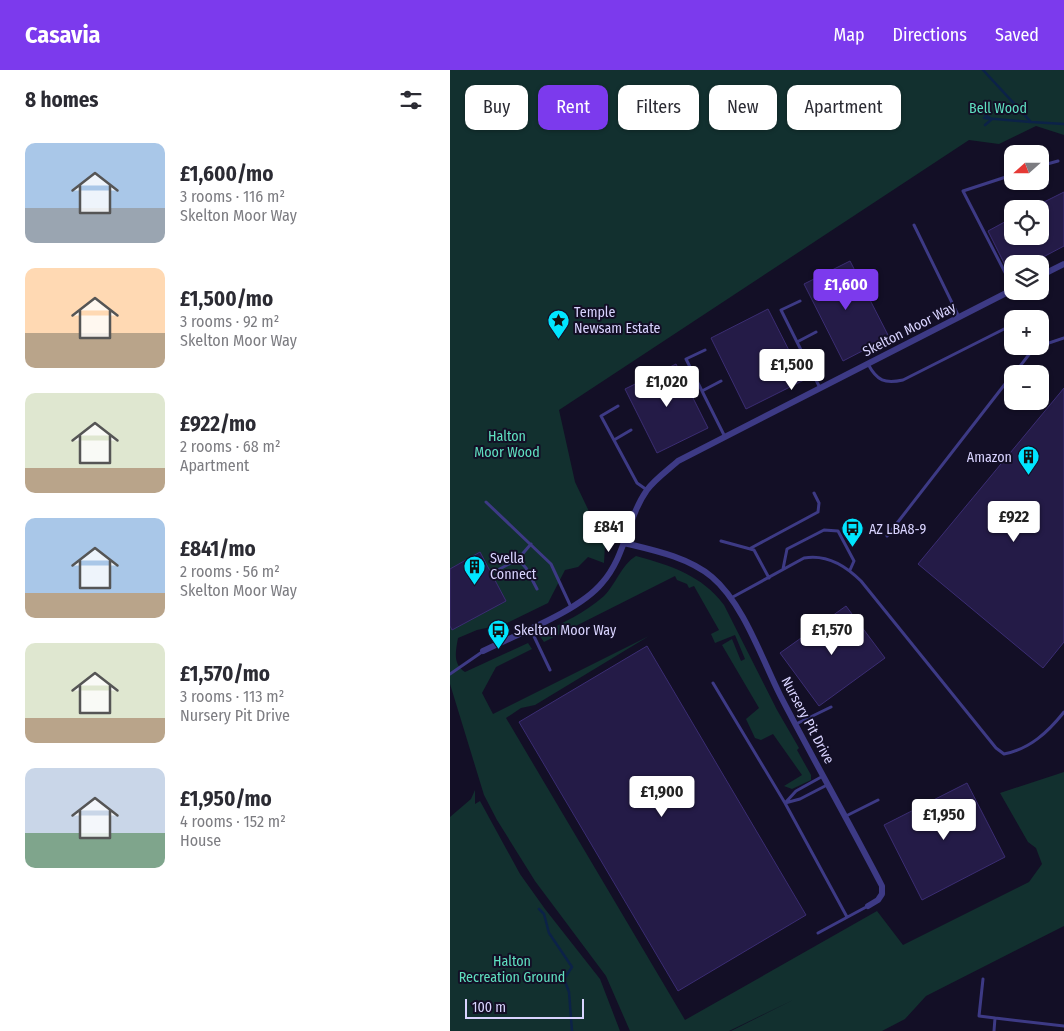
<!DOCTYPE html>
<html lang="en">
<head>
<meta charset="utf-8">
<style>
	body { margin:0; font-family:"Fira Sans Condensed",sans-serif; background:#f2f2f3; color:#2b2b33; height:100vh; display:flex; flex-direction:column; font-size:19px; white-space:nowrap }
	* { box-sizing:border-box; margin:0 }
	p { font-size:16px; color:#7c7c81 }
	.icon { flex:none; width:28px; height:28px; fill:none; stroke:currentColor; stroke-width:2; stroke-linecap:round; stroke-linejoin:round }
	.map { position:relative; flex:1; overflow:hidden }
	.side { display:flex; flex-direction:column; background:#fff; width:450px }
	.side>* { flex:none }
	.banner { position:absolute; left:15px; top:15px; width:475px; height:45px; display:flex; gap:10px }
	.needle { width:32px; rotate:249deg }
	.controls { position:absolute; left:554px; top:75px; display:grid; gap:10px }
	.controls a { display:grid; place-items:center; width:45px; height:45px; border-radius:10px; background:#fff; box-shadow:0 1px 4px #0004; font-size:25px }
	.scale { position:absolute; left:15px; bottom:12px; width:119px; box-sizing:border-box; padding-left:5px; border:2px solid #d9d4ff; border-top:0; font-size:14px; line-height:18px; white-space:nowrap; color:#d9d4ff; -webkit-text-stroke:4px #130f26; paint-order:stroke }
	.price { position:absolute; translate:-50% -42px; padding:0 11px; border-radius:5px; background:#fff; color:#222; font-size:16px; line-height:32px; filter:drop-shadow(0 1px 2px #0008) }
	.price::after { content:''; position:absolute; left:50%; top:30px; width:15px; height:11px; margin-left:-8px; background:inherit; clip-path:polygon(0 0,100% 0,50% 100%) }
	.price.current { background:#7c3aed; color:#fff }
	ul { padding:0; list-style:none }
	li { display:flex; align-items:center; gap:15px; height:125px; padding:0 25px }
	li span { display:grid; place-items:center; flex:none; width:140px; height:100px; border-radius:10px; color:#555 }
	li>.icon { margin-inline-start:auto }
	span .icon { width:60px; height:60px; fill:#fffc; stroke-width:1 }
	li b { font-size:21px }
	h2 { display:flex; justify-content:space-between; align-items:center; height:60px; padding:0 25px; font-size:21px }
	.chip { padding:0 18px; border-radius:10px; background:#fff; box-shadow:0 1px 4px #0004; font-size:18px; line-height:45px }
	.chip.current { background:#7c3aed; color:#fff }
	header { display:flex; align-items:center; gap:30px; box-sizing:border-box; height:70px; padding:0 25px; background:#7c3aed; color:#fff }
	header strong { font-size:24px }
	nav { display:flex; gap:28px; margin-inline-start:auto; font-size:18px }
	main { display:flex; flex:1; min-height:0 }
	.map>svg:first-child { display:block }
	.green { fill:#12302f }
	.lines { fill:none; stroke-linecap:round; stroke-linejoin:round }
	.stream { stroke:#0c2248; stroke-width:2.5 }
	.building { fill:#241b47; stroke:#3b2d73 }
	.service { stroke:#3d3a85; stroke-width:3 }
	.minor { stroke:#3d3a85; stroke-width:6 }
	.labels { text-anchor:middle; stroke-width:4; stroke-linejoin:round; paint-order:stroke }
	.park-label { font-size:14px; fill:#5fe0c0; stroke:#130f26 }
	.poi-label { font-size:14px; fill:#d9d4ff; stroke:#130f26; text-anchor:start }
	.street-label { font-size:14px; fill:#d9d4ff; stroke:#130f26 }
</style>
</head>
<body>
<header>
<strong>Casavia</strong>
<nav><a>Map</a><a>Directions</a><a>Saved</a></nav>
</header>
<main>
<section class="side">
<h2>8 homes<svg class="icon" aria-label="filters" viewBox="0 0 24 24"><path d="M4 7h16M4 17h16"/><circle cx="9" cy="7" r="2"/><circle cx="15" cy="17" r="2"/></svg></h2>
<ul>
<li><span style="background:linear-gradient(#a9c7e8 65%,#9aa5b1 0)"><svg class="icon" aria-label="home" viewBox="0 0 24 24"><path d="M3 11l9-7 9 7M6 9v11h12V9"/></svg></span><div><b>£1,600/mo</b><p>3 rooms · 116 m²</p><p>Skelton Moor Way</p></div></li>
<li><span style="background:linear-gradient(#ffd9b3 65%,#b9a48a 0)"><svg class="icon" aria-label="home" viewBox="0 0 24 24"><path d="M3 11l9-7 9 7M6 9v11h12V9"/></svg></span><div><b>£1,500/mo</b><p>3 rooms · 92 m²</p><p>Skelton Moor Way</p></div></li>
<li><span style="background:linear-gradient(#dfe7d0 75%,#b9a48a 0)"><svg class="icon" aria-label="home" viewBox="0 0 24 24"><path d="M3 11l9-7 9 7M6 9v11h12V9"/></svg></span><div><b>£922/mo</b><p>2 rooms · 68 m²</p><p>Apartment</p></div></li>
<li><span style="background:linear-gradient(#a9c7e8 75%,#b9a48a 0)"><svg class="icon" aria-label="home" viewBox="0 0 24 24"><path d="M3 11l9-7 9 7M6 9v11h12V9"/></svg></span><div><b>£841/mo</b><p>2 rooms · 56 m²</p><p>Skelton Moor Way</p></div></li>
<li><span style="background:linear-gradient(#dfe7d0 75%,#b9a48a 0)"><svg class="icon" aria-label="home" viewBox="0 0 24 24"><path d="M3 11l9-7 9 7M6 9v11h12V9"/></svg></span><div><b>£1,570/mo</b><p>3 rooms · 113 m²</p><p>Nursery Pit Drive</p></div></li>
<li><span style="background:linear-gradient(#c9d6e8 65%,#7fa58c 0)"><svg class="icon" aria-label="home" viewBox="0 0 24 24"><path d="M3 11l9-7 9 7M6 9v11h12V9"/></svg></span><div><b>£1,950/mo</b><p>4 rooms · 152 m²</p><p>House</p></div></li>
</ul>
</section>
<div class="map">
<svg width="614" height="961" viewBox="0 0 614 961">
	<rect width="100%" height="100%" fill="#130f26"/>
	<path class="green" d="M 0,0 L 614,0 L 614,65 L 586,56 L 549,74 L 519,70 L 109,340 L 125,412 L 155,475 L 154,493 L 138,487 L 128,497 L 115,500 L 98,533 L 55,554 L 27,560 L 8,568 C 6,580 2,594 15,602 L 78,573 L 82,579 L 46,597 L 32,623 L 43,644 L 199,566 L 85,635 L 71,638 L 56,648 L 235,950 L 427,841 L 453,875 L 579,812 L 592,794 L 586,778 L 578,772 L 550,723 L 614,702 L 614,856 L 476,926 L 455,949 L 432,961 L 281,961 L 343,930 L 279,961 L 180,961 L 156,906 L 85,811 L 47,750 L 34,725 L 0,614 Z
		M 186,486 C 220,495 253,506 274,535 L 327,640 L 349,678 L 347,680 L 361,705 L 361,710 L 342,719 L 334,716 L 352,705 L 323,664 L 311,670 L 305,668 L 296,649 L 309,638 L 272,575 L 282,569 L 291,591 L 295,589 L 285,565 L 265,573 L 261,564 L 269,560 L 244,516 L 239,518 L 237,514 L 227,510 L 225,506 L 94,572 L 89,565 C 112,553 135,543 154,526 C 166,514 172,494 186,486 Z
		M 25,720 L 25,734 L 30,731 L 70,804 L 95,839 L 150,909 L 170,961 L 0,961 L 0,747 L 21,729 Z"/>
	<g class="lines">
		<path class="stream" d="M 533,0 L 581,52 L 614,54
			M 534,48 L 580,52
			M 535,55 L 542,49 L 535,45
			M 89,839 L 94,844 L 99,863 L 122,897 L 114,909 L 119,922 L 122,961"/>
	</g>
	<path class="building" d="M 614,122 L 614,176 L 580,194 L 562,194 L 562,209 L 538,161 L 562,148 L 562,166 L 590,166 L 590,134 Z
		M 400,191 L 439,267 L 393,291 L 354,214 Z
		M 318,239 L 354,310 L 296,339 L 261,268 Z
		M 226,294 L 258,358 L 207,383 L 175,319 Z
		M 614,318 L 614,572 L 593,598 L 468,494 Z
		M 30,482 L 56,531 L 2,560 L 0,556 L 0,499 Z
		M 396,536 L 435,588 L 369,636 L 330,583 Z
		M 197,576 L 356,845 L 228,921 L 69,652 Z
		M 517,713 L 555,787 L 472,830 L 434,755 Z"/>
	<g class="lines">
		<path class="service" d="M 590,96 L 608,91
			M 562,105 L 513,121 L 562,216
			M 464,155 L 509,247
			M 350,231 L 331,240 L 370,318
			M 347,272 L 366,262
			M 255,280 L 236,289 L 275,367
			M 418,294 C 427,311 435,314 453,310 L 562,255
			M 564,304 L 584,278 L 614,268
			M 252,321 L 271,311
			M 168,336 L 151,346 L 187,413 L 197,420
			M 164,370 L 181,360
			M 36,432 L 101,494 L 121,537
			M 437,466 L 562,305
			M 271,471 L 304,480 L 319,508
			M 301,478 L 368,442 L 369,433 L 364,423
			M 68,489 L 76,498 L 87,519
			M 333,499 L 337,479 L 374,460 L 388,461 L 404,491 L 400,500
			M 46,501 L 68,489 L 81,474
			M 281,528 L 354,488 C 376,484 396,496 411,511 L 546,678 L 554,684 C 580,679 598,662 614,642
			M 81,560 L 100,600
			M 0,604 L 32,582
			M 263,613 L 335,733 L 397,847
			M 346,654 L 381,637
			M 373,706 L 346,721 L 335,733 L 350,729 L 377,715
			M 396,746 L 428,730
			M 368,863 L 418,836
			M 533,909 L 529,946 L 545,948 L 544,961
			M 545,948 L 614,956"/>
		<path class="minor" d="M 590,206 L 614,194
			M 174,473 C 203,480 238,487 262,507 C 293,533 312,589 330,625 C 363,689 399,752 432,816 L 432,824 L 428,830 L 418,836
			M 33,581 C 67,564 129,541 152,513 C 176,486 177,448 197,420 C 205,409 218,400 228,391 L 562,220"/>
	</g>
	<defs>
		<symbol id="sight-pin" viewBox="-11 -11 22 30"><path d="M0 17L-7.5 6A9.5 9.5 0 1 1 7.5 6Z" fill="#00e5ff" stroke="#130f26"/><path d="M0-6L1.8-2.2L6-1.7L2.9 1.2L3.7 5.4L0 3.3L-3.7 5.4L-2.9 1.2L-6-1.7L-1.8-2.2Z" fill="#111"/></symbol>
		<symbol id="building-pin" viewBox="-11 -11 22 30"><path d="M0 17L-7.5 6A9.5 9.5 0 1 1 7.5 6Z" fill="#00e5ff" stroke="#130f26"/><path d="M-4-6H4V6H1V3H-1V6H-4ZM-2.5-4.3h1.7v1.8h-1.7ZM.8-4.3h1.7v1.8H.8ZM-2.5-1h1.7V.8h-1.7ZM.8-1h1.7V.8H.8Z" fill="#111"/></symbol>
		<symbol id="bus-pin" viewBox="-11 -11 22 30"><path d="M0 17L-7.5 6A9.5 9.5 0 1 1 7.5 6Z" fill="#00e5ff" stroke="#130f26"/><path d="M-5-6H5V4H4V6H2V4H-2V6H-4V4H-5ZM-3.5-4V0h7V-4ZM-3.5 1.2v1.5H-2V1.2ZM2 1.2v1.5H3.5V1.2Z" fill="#111"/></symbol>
	</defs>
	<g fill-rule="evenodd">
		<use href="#sight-pin" x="96" y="238" width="25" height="34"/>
		<use href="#building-pin" x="566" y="374" width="25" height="34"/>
		<use href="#bus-pin" x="390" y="446" width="25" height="34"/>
		<use href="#building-pin" x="12" y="484" width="25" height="34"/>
		<use href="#bus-pin" x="36" y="548" width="25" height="34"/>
	</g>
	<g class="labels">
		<g class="park-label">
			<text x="548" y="43">Bell Wood</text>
			<text x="57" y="371">Halton<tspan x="57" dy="16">Moor Wood</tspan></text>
			<text x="62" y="896">Halton<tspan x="62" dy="16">Recreation Ground</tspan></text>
		</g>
		<g class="poi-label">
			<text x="124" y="247">Temple<tspan x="124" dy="16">Newsam Estate</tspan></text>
			<text x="562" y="392" text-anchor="end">Amazon</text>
			<text x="419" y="464">AZ LBA8-9</text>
			<text x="40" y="493">Svella<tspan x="40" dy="16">Connect</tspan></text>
			<text x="64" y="565">Skelton Moor Way</text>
		</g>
		<g class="street-label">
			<text transform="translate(459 259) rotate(-27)" y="5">Skelton Moor Way</text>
			<text transform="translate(358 650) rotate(62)" y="5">Nursery Pit Drive</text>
		</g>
	</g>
</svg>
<div class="controls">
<a><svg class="needle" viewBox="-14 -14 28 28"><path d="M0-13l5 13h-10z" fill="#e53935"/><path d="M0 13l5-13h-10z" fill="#7c7c81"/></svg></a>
<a><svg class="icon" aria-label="locate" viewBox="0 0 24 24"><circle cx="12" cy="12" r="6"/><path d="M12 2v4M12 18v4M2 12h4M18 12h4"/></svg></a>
<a><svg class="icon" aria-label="layers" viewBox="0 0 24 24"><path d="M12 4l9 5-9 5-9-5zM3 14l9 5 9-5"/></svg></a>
<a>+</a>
<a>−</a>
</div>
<div class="scale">100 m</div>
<b class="price current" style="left:396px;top:241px">£1,600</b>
<b class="price" style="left:342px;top:321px">£1,500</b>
<b class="price" style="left:217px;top:338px">£1,020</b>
<b class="price" style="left:564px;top:473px">£922</b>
<b class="price" style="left:159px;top:483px">£841</b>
<b class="price" style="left:382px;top:586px">£1,570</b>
<b class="price" style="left:212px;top:748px">£1,900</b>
<b class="price" style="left:494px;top:771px">£1,950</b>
<div class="banner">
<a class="chip">Buy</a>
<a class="chip current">Rent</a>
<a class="chip">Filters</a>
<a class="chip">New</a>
<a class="chip">Apartment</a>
</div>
</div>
</main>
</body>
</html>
